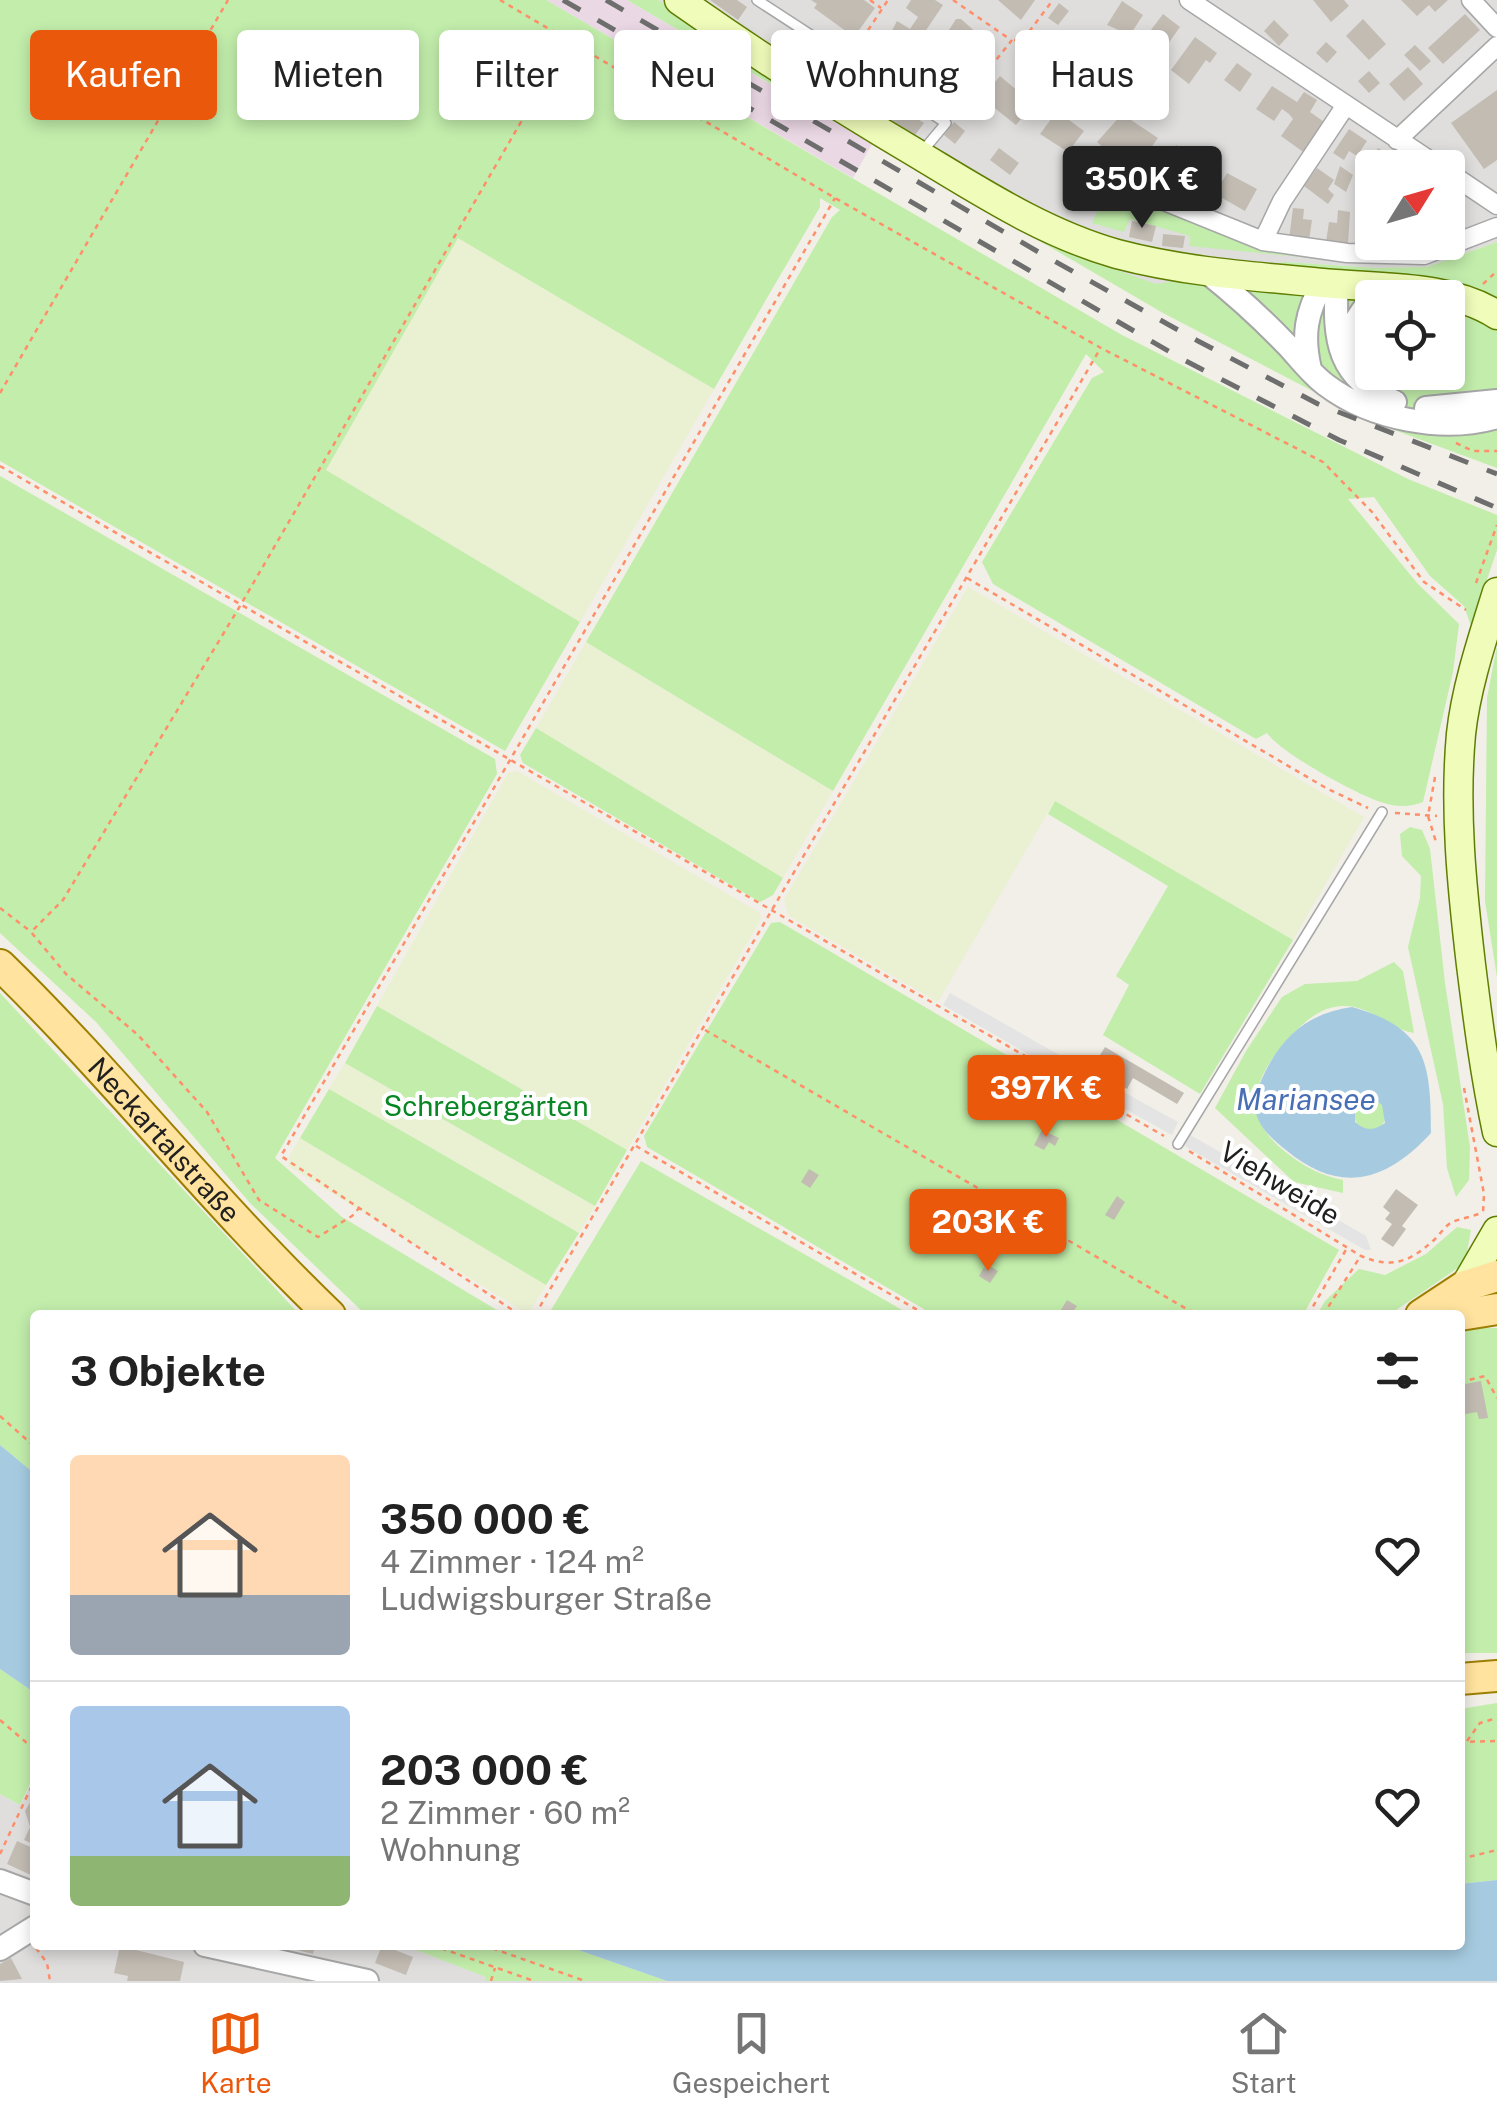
<!DOCTYPE html>
<html lang="de">
<head>
<meta charset="utf-8">
<style>
	body { margin:0; font-family:"Public Sans",sans-serif; background:#f6f6f6; color:#222; height:100vh; display:flex; flex-direction:column; font-size:38px; white-space:nowrap }
	* { box-sizing:border-box; margin:0 }
	p { font-size:32px; color:#767676 }
	.icon { flex:none; width:55px; height:55px; fill:none; stroke:currentColor; stroke-width:2; stroke-linecap:round; stroke-linejoin:round }
	.map { position:relative; flex:1; overflow:hidden }
	.details { position:absolute; left:30px; top:1310px; width:1435px; height:640px; display:flex; flex-direction:column; background:#fff; border-radius:10px; box-shadow:0 5px 15px #0003 }
	.details>* { flex:none }
	.top-card { position:absolute; left:30px; top:30px; width:1438px; height:90px; display:flex; gap:20px }
	.needle { width:65px; rotate:53deg }
	.buttons { position:absolute; left:1355px; top:150px; display:grid; gap:20px }
	.buttons a { display:grid; place-items:center; width:110px; height:110px; border-radius:10px; background:#fff; box-shadow:0 5px 15px #0003; font-size:50px }
	.price { position:absolute; translate:-50% -85px; padding:0 22px; border-radius:10px; background:#ea580c; color:#fff; font-size:32px; line-height:65px; filter:drop-shadow(0 2px 5px #0008) }
	.price::after { content:''; position:absolute; left:50%; top:60px; width:30px; height:22px; margin-left:-15px; background:inherit; clip-path:polygon(0 0,100% 0,50% 100%) }
	.price.active { background:#222; color:#fff }
	ul { padding:0; list-style:none }
	li { display:flex; align-items:center; gap:30px; height:250px; padding:0 40px }
	li+li { border-top:2px solid #e0e0e0 }
	li span { display:grid; place-items:center; flex:none; width:280px; height:200px; border-radius:10px; color:#555 }
	li>.icon { margin-inline-start:auto }
	span .icon { width:120px; height:120px; fill:#fffc; stroke-width:1 }
	li b { font-size:42px }
	h2 { display:flex; justify-content:space-between; align-items:center; height:120px; padding:0 40px; font-size:42px }
	.pill { padding:0 35px; border-radius:10px; background:#fff; box-shadow:0 5px 15px #0003; font-size:35px; line-height:90px }
	.pill.active { background:#ea580c; color:#fff }
	.dock { display:flex; justify-content:space-around; align-items:center; height:140px; border-top:2px solid #e0e0e0; background:#fff; font-size:28px; color:#767676 }
	.dock a { display:grid; justify-items:center; gap:5px }
	.dock .active { color:#ea580c }
	.map>svg:first-child { display:block }
	.residential { fill:#dfdedd; fill-rule:evenodd }
	.industrial { fill:#ebd8e5 }
	.farmland { fill:#eaf0d2 }
	.grass { fill:#c2edab; fill-rule:evenodd }
	.parking { fill:#e4e4e4 }
	.water { fill:#a6cbe0; fill-rule:evenodd }
	.building { fill:#c2bcb3 }
	.lines { fill:none; stroke-linecap:round; stroke-linejoin:round }
	.service-casing { stroke:#a7a7a7; stroke-width:12 }
	.minor-casing { stroke:#a7a7a7; stroke-width:21 }
	.tertiary-casing { stroke:#a7a7a7; stroke-width:26 }
	.secondary-casing { stroke:#5f7e01; stroke-width:31 }
	.primary-casing { stroke:#9d7f00; stroke-width:34 }
	.path { stroke:#ff8e6a; stroke-width:2.5; stroke-dasharray:5 5; stroke-linecap:butt }
	.service { stroke:#fff; stroke-width:9 }
	.minor { stroke:#fff; stroke-width:18 }
	.tertiary { stroke:#fff; stroke-width:22 }
	.secondary { stroke:#effcba; stroke-width:28 }
	.primary { stroke:#ffe39e; stroke-width:30 }
	.rail { stroke:#6e6e6e; stroke-width:5; stroke-dasharray:20 20; stroke-linecap:butt }
	.labels { text-anchor:middle; stroke-width:8; stroke-linejoin:round; paint-order:stroke }
	.park-label { font-size:28px; fill:#078623; stroke:#fff }
	.street-label { font-size:28px; fill:#202020; stroke:#fff }
	.water-label { font-size:30px; font-style:italic; fill:#486fb5; stroke:#fff }
</style>
</head>
<body>
<div class="map">
<svg width="1497" height="1981" viewBox="0 0 1497 1981">
	<rect width="100%" height="100%" fill="#f1efe7"/>
	<path class="residential" d="M 658,0 L 1497,0 L 1497,242 L 1427,267 L 1377,268 L 1285,262 L 1156,285 L 1054,247 L 872,139 ZM 1372,168 L 1448,168 L 1448,242 L 1372,242 Z
		M 31,1784 L 35,1786 L 35,1945 L 403,1945 L 487,1977 L 486,1981 L 0,1981 L 0,1794 L 20,1805 Z"/>
	<path class="industrial" d="M 546,0 L 627,0 L 872,144 L 853,178 Z"/>
	<path class="farmland" d="M 458,237 L 714,389 L 580,622 L 326,470 Z
		M 968,587 L 1364,817 L 1293,940 L 1054,802 L 938,1002 L 789,916 L 784,900 Z
		M 586,642 L 833,791 L 783,878 L 536,728 Z
		M 517,771 L 760,913 L 761,919 L 627,1150 L 377,1006 L 508,773 Z
		M 345,1063 L 595,1206 L 579,1233 L 329,1089 Z
		M 300,1138 L 546,1285 L 528,1314 L 288,1166 L 290,1155 Z"/>
	<path class="grass" d="M 0,0 L 546,0 L 1122,335 L 1408,479 L 1497,515 L 1497,550 L 1471,626 L 1464,606 L 1430,576 L 1374,497 L 1348,499 L 1417,583 L 1459,624 L 1453,672 L 1423,802 C 1410,807 1397,807 1384,803 C 1359,796 1281,753 1267,733 L 1256,739 L 993,584 L 982,562 L 1092,378 L 1104,372 L 1086,354 L 833,791 L 586,642 L 832,217 L 840,210 L 820,198 L 820,207 L 714,389 L 458,238 L 326,470 L 580,622 L 505,751 L 0,461 Z
		M 627,0 L 658,0 L 872,139 L 1053,247 L 1156,284 L 1285,262 L 1377,268 L 1427,267 L 1497,242 L 1497,468 L 1370,421 L 1163,313 ZM 1372,298 L 1448,298 L 1448,372 L 1372,372 Z
		M 1129,192 L 1341,257 L 1341,261 L 1189,246 L 1190,236 L 1130,219 L 1124,232 L 1092,223 L 1104,196 L 1121,198 Z
		M 0,476 L 495,759 L 497,774 L 275,1158 L 342,1217 L 505,1315 L 366,1315 L 250,1203 L 96,1022 L 0,933 Z
		M 1497,646 L 1497,977 L 1485,901 L 1487,698 Z
		M 536,728 L 783,878 L 773,895 L 760,902 L 523,763 L 520,755 Z
		M 1055,801 L 1293,940 L 1200,1094 L 1103,1035 L 1129,985 L 1116,976 L 1168,886 L 1048,814 Z
		M 1410,827 L 1422,830 L 1430,849 L 1445,983 L 1470,1147 L 1469,1180 L 1456,1197 L 1447,1168 L 1443,1104 L 1408,947 L 1420,898 L 1421,876 L 1402,856 L 1400,834 Z
		M 780,922 L 1339,1250 L 1303,1315 L 934,1315 L 647,1147 L 644,1136 L 771,923 Z
		M 1394,962 L 1403,971 L 1414,1033 C 1389,1029 1371,1005 1343,1006 C 1322,1006 1303,1022 1290,1037 C 1253,1076 1239,1118 1288,1154 C 1305,1167 1322,1176 1343,1180 L 1343,1193 L 1294,1182 L 1215,1108 L 1246,1051 L 1282,997 L 1305,984 L 1357,981 Z
		M 0,993 L 300,1315 L 206,1315 L 201,1310 L 198,1315 L 35,1315 L 35,1474 L 0,1445 Z
		M 377,1006 L 627,1150 L 595,1206 L 345,1063 Z
		M 329,1089 L 579,1233 L 546,1285 L 300,1138 Z
		M1354 1114a16 16 0 1 1 32 0a16 16 0 1 1-32 0Z
		M 641,1161 L 911,1315 L 548,1315 Z
		M 1457,1227 L 1471,1230 L 1465,1263 L 1389,1315 L 1317,1315 L 1325,1301 L 1359,1269 L 1385,1275 L 1426,1254 Z
		M 1460,1328 L 1497,1328 L 1497,1653 L 1460,1653 Z
		M 0,1669 L 35,1693 L 35,1786 L 30,1784 L 20,1805 L 0,1794 Z
		M 1497,1703 L 1497,1880 L 1460,1884 L 1460,1709 Z
		M 403,1945 L 564,1945 L 667,1981 L 486,1981 L 486,1977 Z"/>
	<path class="parking" d="M 950,993 L 1063,1057 L 1056,1070 L 943,1005 Z
		M 1087,1072 L 1178,1122 L 1172,1135 L 1080,1084 Z
		M 1187,1133 L 1366,1236 L 1371,1250 L 1365,1250 L 1181,1144 Z"/>
	<path class="water" d="M 1352,1007 C 1427,1028 1431,1063 1431,1133 C 1386,1182 1340,1195 1286,1150 C 1272,1139 1257,1126 1255,1108 C 1254,1096 1260,1083 1265,1072 C 1284,1034 1310,1013 1352,1007 ZM 1372,1097 L 1382,1105 L 1385,1123 C 1373,1131 1366,1131 1355,1122 L 1355,1110 L 1360,1100 Z
		M 0,1445 L 35,1474 L 35,1693 L 0,1669 Z
		M 1497,1880 L 1497,1981 L 667,1981 L 564,1945 L 1460,1945 L 1460,1884 Z"/>
	<path class="building" d="M 710,0 L 737,0 L 747,7 L 738,20 Z
		M 811,0 L 864,0 L 875,8 L 854,37 L 814,8 L 817,4 Z
		M 911,0 L 935,0 L 943,5 L 906,60 L 886,50 L 879,55 L 897,21 L 910,29 L 918,17 L 906,8 Z
		M 998,0 L 1035,0 L 1021,20 Z
		M 1313,0 L 1344,0 L 1349,6 L 1331,22 Z
		M 1401,0 L 1448,0 L 1435,12 L 1429,5 L 1417,16 Z
		M 1122,1 L 1143,15 L 1130,35 L 1107,25 Z
		M 1059,3 L 1069,11 L 1058,25 L 1048,18 Z
		M 1163,14 L 1180,27 L 1163,51 L 1145,38 Z
		M 1465,14 L 1480,30 L 1443,64 L 1428,48 Z
		M 956,19 L 961,19 L 979,35 L 981,32 L 989,37 L 990,41 L 977,60 L 944,38 Z
		M 1363,19 L 1386,44 L 1369,60 L 1346,36 Z
		M 1274,20 L 1289,35 L 1279,46 L 1264,31 Z
		M 1195,37 L 1217,53 L 1210,63 L 1206,60 L 1189,84 L 1171,70 Z
		M 1326,42 L 1337,52 L 1327,63 L 1316,53 Z
		M 1415,45 L 1431,61 L 1420,71 L 1404,55 Z
		M 929,56 L 961,78 L 948,97 L 917,80 Z
		M 823,59 L 924,123 L 915,135 L 815,72 Z
		M 1237,63 L 1252,74 L 1240,92 L 1224,80 Z
		M 1408,67 L 1423,84 L 1404,101 L 1389,84 Z
		M 1369,71 L 1380,83 L 1369,93 L 1358,81 Z
		M 1000,76 L 1033,104 L 1016,125 L 982,98 Z
		M 1272,86 L 1297,102 L 1304,92 L 1317,100 L 1310,112 L 1327,124 L 1306,154 L 1281,136 L 1293,119 L 1289,114 L 1282,109 L 1274,121 L 1256,109 Z
		M 1497,90 L 1497,160 L 1484,169 L 1451,123 Z
		M 1057,111 L 1084,131 L 1068,152 L 1040,134 Z
		M 1122,114 L 1158,138 L 1147,153 L 1141,149 L 1121,171 L 1102,153 L 1105,149 L 1097,142 Z
		M 954,122 L 965,131 L 955,144 L 944,135 Z
		M 1349,129 L 1367,141 L 1357,156 L 1349,151 L 1344,160 L 1333,153 Z
		M 1176,145 L 1206,162 L 1194,183 L 1164,166 Z
		M 999,148 L 1019,163 L 1010,175 L 990,160 Z
		M 1378,148 L 1396,159 L 1391,168 L 1374,168 L 1368,164 Z
		M 1340,166 L 1353,175 L 1346,192 L 1334,184 Z
		M 1317,168 L 1334,180 L 1328,189 L 1334,195 L 1328,204 L 1304,186 Z
		M 1205,173 L 1218,181 L 1210,194 L 1197,186 Z
		M 1227,173 L 1257,189 L 1245,211 L 1215,194 Z
		M 1293,208 L 1304,209 L 1303,219 L 1312,220 L 1309,241 L 1289,239 Z
		M 1338,210 L 1350,212 L 1348,245 L 1326,242 L 1329,222 L 1337,223 Z
		M 1364,215 L 1372,216 L 1372,242 L 1383,242 L 1383,248 L 1359,247 Z
		M 1132,221 L 1156,226 L 1152,242 L 1129,237 Z
		M 1163,234 L 1185,236 L 1183,248 L 1162,246 Z
		M 1105,1047 L 1184,1093 L 1177,1104 L 1133,1078 L 1127,1089 L 1092,1068 Z
		M 1042,1130 L 1059,1138 L 1055,1146 L 1049,1142 L 1044,1150 L 1034,1145 Z
		M 809,1169 L 819,1175 L 810,1188 L 801,1182 Z
		M 1396,1189 L 1418,1205 L 1402,1226 L 1406,1229 L 1393,1247 L 1381,1239 L 1392,1224 L 1385,1219 L 1390,1213 L 1383,1207 Z
		M 1117,1196 L 1125,1202 L 1114,1220 L 1105,1215 Z
		M 990,1266 L 998,1271 L 990,1283 L 979,1276 L 984,1267 L 988,1270 Z
		M 1067,1300 L 1077,1306 L 1071,1315 L 1062,1315 L 1059,1313 Z
		M 1481,1381 L 1488,1418 L 1479,1419 L 1477,1412 L 1460,1415 L 1460,1385 Z
		M 35,1794 L 35,1845 L 24,1840 L 30,1827 L 25,1811 Z
		M 17,1841 L 35,1849 L 33,1876 L 7,1864 Z
		M 278,1945 L 315,1945 L 313,1954 Z
		M 382,1945 L 413,1957 L 406,1975 L 375,1963 Z
		M 120,1946 L 184,1962 L 180,1981 L 127,1981 L 128,1976 L 114,1973 Z
		M 11,1958 L 22,1979 L 0,1981 L 0,1964 Z"/>
	<g class="lines">
		<defs>
			<path id="service" d="M 757,0 L 946,123 L 921,153
				M 1178,1144 L 1382,812"/>
			<path id="minor" d="M 1189,0 L 1441,168
				M 1471,0 L 1497,28
				M 1397,140 L 1497,46
				M 1448,172 L 1497,205
				M 1137,190 L 1263,241 L 1347,253 L 1424,255 L 1497,227
				M 1263,241 L 1282,201 L 1346,105"/>
			<path id="tertiary" d="M 1208,273 C 1237,296 1263,320 1288,346 C 1300,359 1312,375 1326,385 C 1371,419 1443,433 1497,417
				M 1337,284 C 1333,340 1338,379 1395,402
				M 1344,355 C 1350,333 1355,316 1372,300
				M 1310,369 C 1302,335 1306,313 1323,282
				M 1426,408 L 1497,401
				M 0,1881 L 35,1894
				M 205,1945 L 367,1981
				M 0,1949 L 35,1927"/>
			<path id="secondary" d="M 679,0 C 758,56 838,107 921,156 C 984,194 1046,234 1117,254 C 1189,273 1262,277 1335,284 C 1387,288 1452,286 1497,315
				M 1497,592 C 1483,637 1466,687 1461,734 C 1454,811 1462,888 1471,965 C 1478,1021 1485,1076 1497,1132
				M 1465,1286 L 1497,1231"/>
			<g id="primary">
				<path id="s1" d="M 0,965 C 115,1077 214,1204 330,1315"/>
				<path d="M 1421,1315 L 1465,1286 L 1497,1276"/>
				<path d="M 1460,1315 L 1497,1309"/>
				<path d="M 1460,1679 L 1497,1676"/>
			</g>
		</defs>
		<use href="#service" class="service-casing"/>
		<use href="#minor" class="minor-casing"/>
		<use href="#tertiary" class="tertiary-casing"/>
		<use href="#secondary" class="secondary-casing"/>
		<use href="#primary" class="primary-casing"/>
		<path class="path" d="M 500,0 L 835,198 L 1101,348 L 1323,462 L 1372,512 L 1424,582 L 1466,610
			M 870,0 L 881,8
			M 953,0 L 1011,40
			M 1014,40 L 1022,41 L 1053,0
			M 857,47 L 888,0
			M 953,114 L 1012,40
			M 1483,284 L 1497,271
			M 0,393 L 228,0
			M 1456,443 L 1473,451 L 1497,451
			M 0,466 L 1164,1136
			M 967,578 L 1326,788 L 1368,808
			M 1476,583 L 1497,525
			M 1435,777 L 1428,816 L 1436,842
			M 1395,813 L 1437,816
			M 0,908 L 30,931
			M 705,1030 L 1197,1315
			M 1464,1088 L 1484,1194 L 1483,1213
			M 636,1146 L 926,1315
			M 1189,1151 L 1361,1256 C 1392,1269 1410,1262 1435,1239 C 1440,1234 1446,1225 1452,1222 C 1462,1218 1473,1217 1483,1212
			M 360,1207 L 352,1216 L 318,1237 L 259,1200 L 207,1112 L 138,1035 L 66,974 L 31,932 L 63,900 L 240,606 L 568,41
			M 520,1315 L 281,1156 L 835,198
			M 535,1315 L 1100,349
			M 1308,1315 L 1347,1248
			M 1323,1315 L 1360,1257
			M 1460,1382 L 1485,1376 L 1497,1398
			M 0,1416 L 35,1447
			M 0,1720 L 35,1750
			M 1467,1741 L 1480,1723 L 1497,1718
			M 1460,1742 L 1497,1741
			M 31,1748 L 35,1760
			M 0,1854 L 35,1779
			M 1460,1859 L 1497,1850
			M 432,1945 L 534,1981
			M 483,1945 L 585,1981
			M 36,1948 L 47,1963 L 50,1981
			M 491,1981 L 495,1968"/>
		<use href="#service" class="service"/>
		<use href="#minor" class="minor"/>
		<use href="#tertiary" class="tertiary"/>
		<use href="#secondary" class="secondary"/>
		<use href="#primary" class="primary"/>
		<path class="rail" d="M 563,0 L 1184,360 L 1339,440 L 1497,508
			M 606,0 L 1047,257 L 1198,341 L 1318,404 L 1497,474"/>
	</g>
	<g class="labels">
		<g class="park-label">
			<text x="486" y="1116">Schrebergärten</text>
		</g>
		<g class="street-label">
			<text dy="10" stroke="none"><textPath href="#s1" startOffset="240">Neckartalstraße</textPath></text>
			<text transform="translate(1280 1183) rotate(31)" y="10">Viehweide</text>
		</g>
		<g class="water-label">
			<text x="1306" y="1110">Mariansee</text>
		</g>
	</g>
</svg>
<div class="buttons">
<a><svg class="needle" viewBox="-14 -14 28 28"><path d="M0-13l5 13h-10z" fill="#e53935"/><path d="M0 13l5-13h-10z" fill="#767676"/></svg></a>
<a><svg class="icon" aria-label="locate" viewBox="0 0 24 24"><circle cx="12" cy="12" r="6"/><path d="M12 2v4M12 18v4M2 12h4M18 12h4"/></svg></a>
</div>
<b class="price active" style="left:1142px;top:231px">350K €</b>
<b class="price" style="left:1046px;top:1140px">397K €</b>
<b class="price" style="left:988px;top:1274px">203K €</b>
<div class="top-card">
<a class="pill active">Kaufen</a>
<a class="pill">Mieten</a>
<a class="pill">Filter</a>
<a class="pill">Neu</a>
<a class="pill">Wohnung</a>
<a class="pill">Haus</a>
</div>
<section class="details">
<h2>3 Objekte<svg class="icon" aria-label="filters" viewBox="0 0 24 24"><path d="M4 7h16M4 17h16"/><circle cx="9" cy="7" r="2"/><circle cx="15" cy="17" r="2"/></svg></h2>
<ul>
<li><span style="background:linear-gradient(#ffd9b3 70%,#9aa5b1 0)"><svg class="icon" aria-label="home" viewBox="0 0 24 24"><path d="M3 11l9-7 9 7M6 9v11h12V9"/></svg></span><div><b>350 000 €</b><p>4 Zimmer · 124 m²</p><p>Ludwigsburger Straße</p></div><svg class="icon" aria-label="heart" viewBox="0 0 24 24"><path d="M12 20l-8-8c-3-5 5-10 8-4 3-6 11-1 8 4z"/></svg></li>
<li><span style="background:linear-gradient(#a9c7e8 75%,#8fb573 0)"><svg class="icon" aria-label="home" viewBox="0 0 24 24"><path d="M3 11l9-7 9 7M6 9v11h12V9"/></svg></span><div><b>203 000 €</b><p>2 Zimmer · 60 m²</p><p>Wohnung</p></div><svg class="icon" aria-label="heart" viewBox="0 0 24 24"><path d="M12 20l-8-8c-3-5 5-10 8-4 3-6 11-1 8 4z"/></svg></li>
</ul>
</section>
</div>
<nav class="dock">
<a class="active"><svg class="icon" aria-label="map" viewBox="0 0 24 24"><path d="M3 6l6-2 6 2 6-2v14l-6 2-6-2-6 2zM9 4v14M15 6v14"/></svg>Karte</a>
<a><svg class="icon" aria-label="saved" viewBox="0 0 24 24"><path d="M7 4h10v16l-5-4-5 4z"/></svg>Gespeichert</a>
<a><svg class="icon" aria-label="home" viewBox="0 0 24 24"><path d="M3 11l9-7 9 7M6 9v11h12V9"/></svg>Start</a>
</nav>
</body>
</html>
